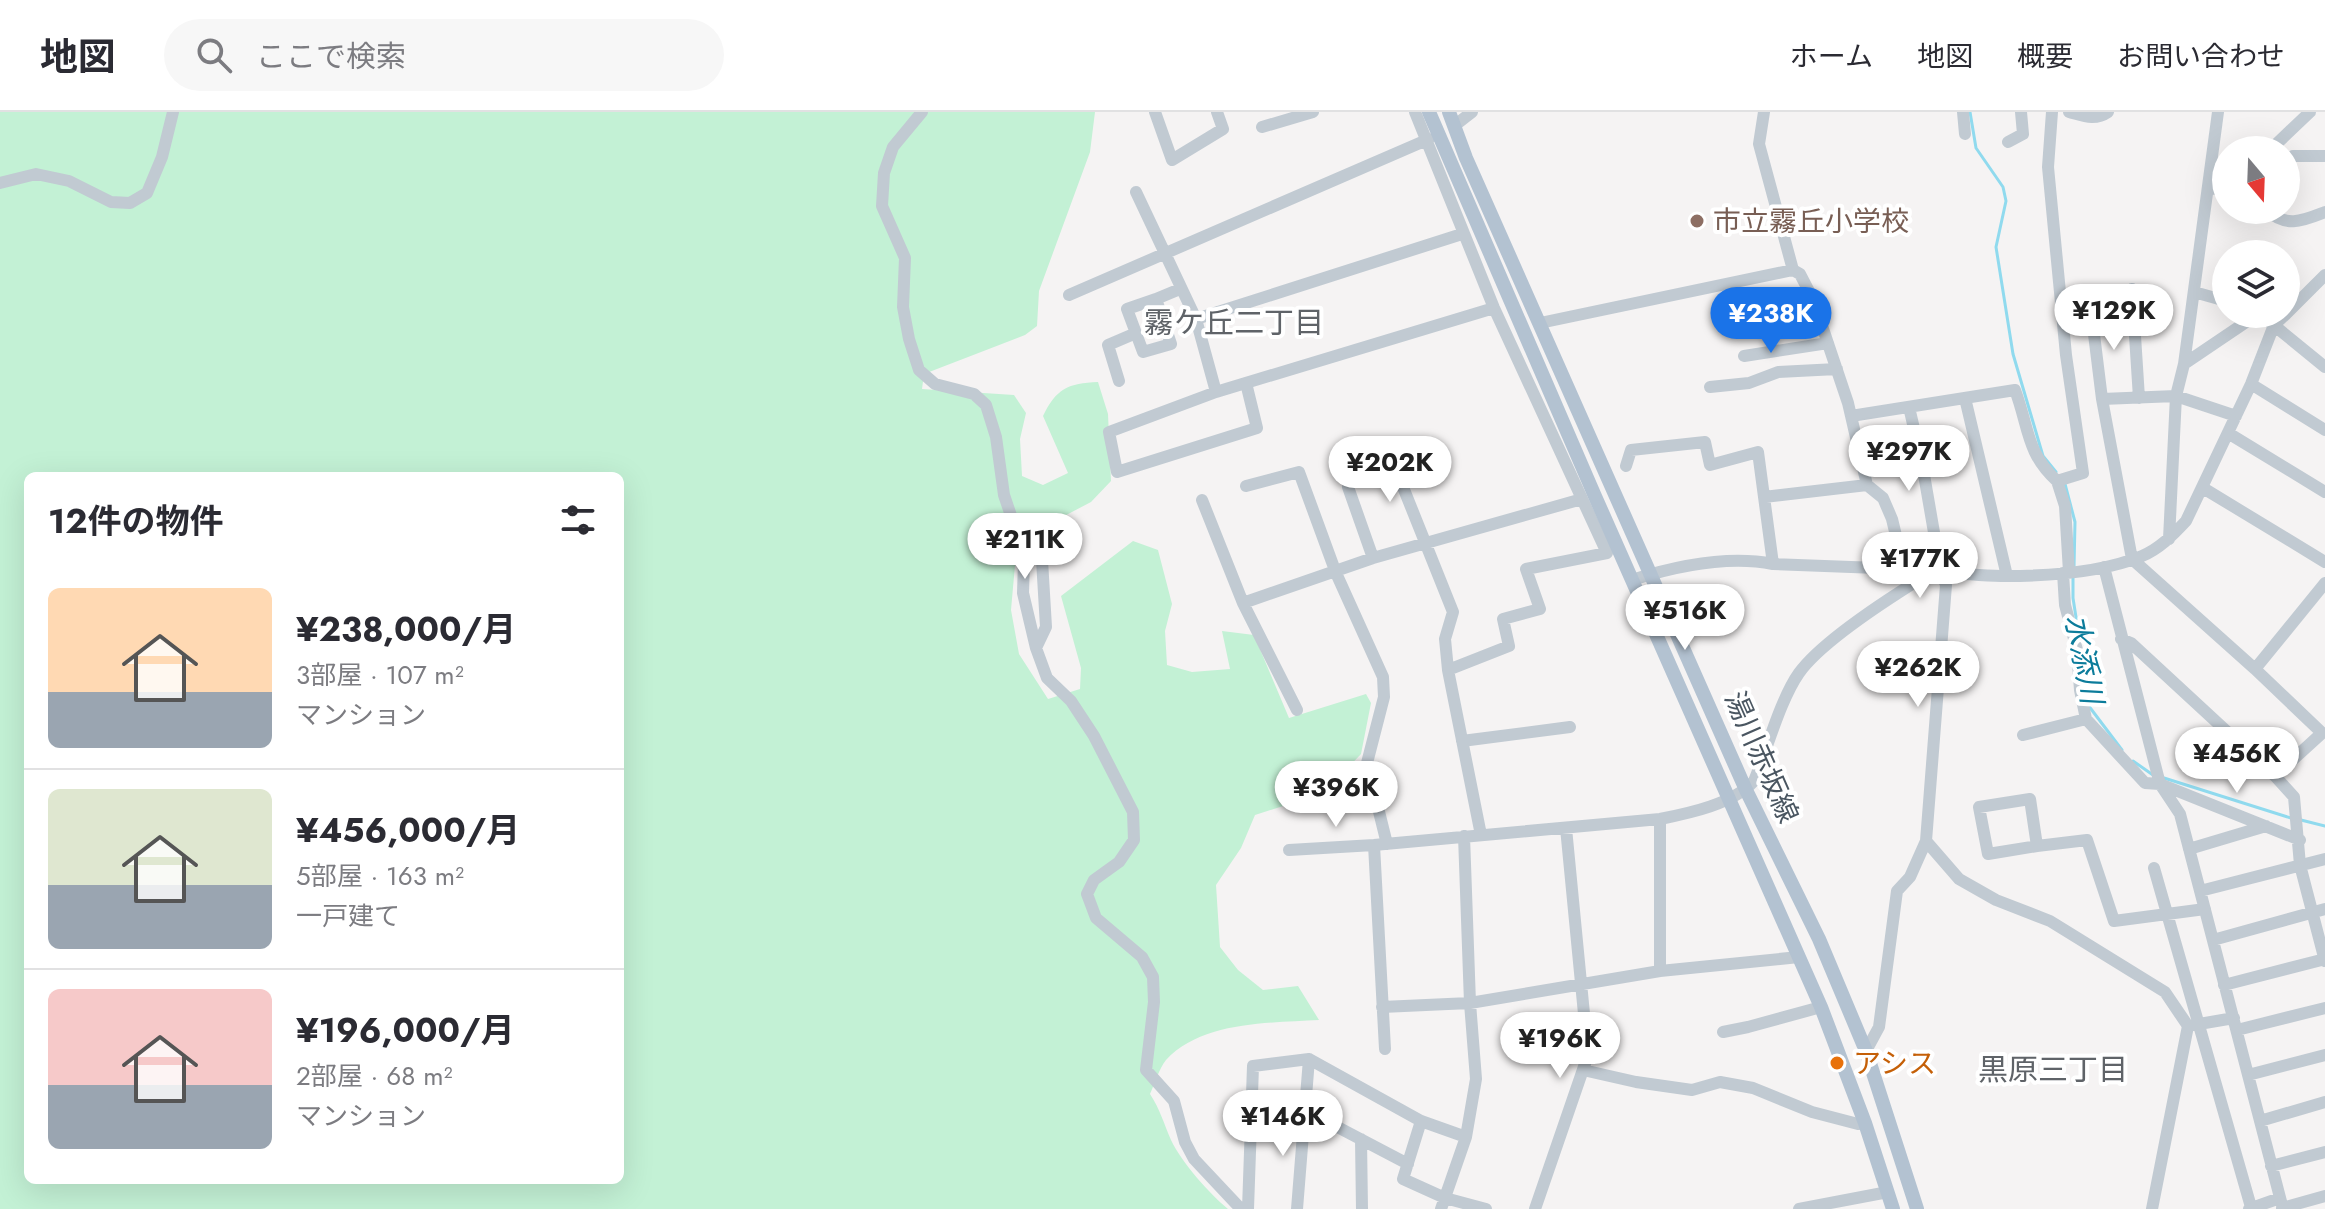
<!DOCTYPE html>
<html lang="ja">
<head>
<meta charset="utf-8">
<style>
	body { margin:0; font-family:Jost,"Noto Sans JP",sans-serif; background:#f7f7f7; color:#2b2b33; height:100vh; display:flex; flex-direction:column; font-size:30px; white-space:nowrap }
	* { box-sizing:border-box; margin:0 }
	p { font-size:26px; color:#7c7c81 }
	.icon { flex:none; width:44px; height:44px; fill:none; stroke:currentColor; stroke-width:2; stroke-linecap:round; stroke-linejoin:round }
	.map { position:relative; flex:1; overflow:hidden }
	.sheet { position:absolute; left:24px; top:360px; width:600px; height:712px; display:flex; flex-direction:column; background:#fff; border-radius:12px; box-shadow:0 8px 32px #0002 }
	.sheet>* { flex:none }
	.needle { width:52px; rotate:161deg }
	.tools { position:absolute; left:2212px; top:24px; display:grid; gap:16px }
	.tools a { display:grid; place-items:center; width:88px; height:88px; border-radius:50%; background:#fff; box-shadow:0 8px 32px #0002; font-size:40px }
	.price { position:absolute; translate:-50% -68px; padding:0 18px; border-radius:28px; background:#fff; color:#222; font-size:26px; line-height:52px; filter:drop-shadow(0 2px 4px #0008) }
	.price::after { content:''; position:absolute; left:50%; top:48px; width:24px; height:18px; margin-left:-12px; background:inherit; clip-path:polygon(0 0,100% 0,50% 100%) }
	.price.current { background:#1a73e8; color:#fff }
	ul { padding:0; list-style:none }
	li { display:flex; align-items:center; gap:24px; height:200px; padding:0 24px }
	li+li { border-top:2px solid #e1e1e2 }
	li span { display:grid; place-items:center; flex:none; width:224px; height:160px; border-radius:12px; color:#555 }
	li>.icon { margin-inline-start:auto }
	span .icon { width:96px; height:96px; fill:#fffc; stroke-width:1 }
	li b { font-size:34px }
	h2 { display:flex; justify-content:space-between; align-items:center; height:96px; padding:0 24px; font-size:34px }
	header { display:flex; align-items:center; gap:48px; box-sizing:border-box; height:112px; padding:0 40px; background:#fff; border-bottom:2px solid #e1e1e2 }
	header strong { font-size:38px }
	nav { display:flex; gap:44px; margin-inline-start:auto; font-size:28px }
	.search { width:560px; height:72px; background:#f7f7f7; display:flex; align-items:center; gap:20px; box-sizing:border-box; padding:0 28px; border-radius:44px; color:#7c7c81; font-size:30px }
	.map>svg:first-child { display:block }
	.green { fill:#c3f1d5; fill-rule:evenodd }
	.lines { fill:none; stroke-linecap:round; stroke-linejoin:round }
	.stream { stroke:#90daee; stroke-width:3 }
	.minor { stroke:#c1cad2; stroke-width:12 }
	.major { stroke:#b3c2d1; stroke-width:14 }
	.education-dot { fill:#8d6e63; stroke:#fff; stroke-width:3 }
	.food-dot { fill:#e8710a; stroke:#fff; stroke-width:3 }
	.labels { text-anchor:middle; stroke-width:8; stroke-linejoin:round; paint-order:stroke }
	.education-label { font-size:28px; fill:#785e54; stroke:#fff; text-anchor:start }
	.street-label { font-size:28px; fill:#4a5661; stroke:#fff }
	.food-label { font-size:28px; fill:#c56008; stroke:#fff; text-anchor:start }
	.neighbourhood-label { font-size:30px; fill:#5f6368; stroke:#fff }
	.water-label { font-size:30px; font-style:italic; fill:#0c7c9b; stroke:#fff }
</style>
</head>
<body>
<header>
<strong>地図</strong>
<div class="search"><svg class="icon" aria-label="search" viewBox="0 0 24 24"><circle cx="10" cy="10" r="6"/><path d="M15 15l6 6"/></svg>ここで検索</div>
<nav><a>ホーム</a><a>地図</a><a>概要</a><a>お問い合わせ</a></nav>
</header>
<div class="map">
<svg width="2325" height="1097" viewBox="0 0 2325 1097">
	<rect width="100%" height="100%" fill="#f5f3f3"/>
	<path class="green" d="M 0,0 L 1095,0 L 1090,40 L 1039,179 L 1037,214 L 1025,223 L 924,262 L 922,277 L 1014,283 L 1026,301 L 1020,327 L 1022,364 L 1043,373 L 1068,361 L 1043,304 C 1056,277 1068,271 1098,270 L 1108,302 L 1111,369 L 1091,390 L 1030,422 L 1015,453 L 1011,498 L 1019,542 L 1048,587 L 1080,577 L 1081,556 L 1061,484 L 1133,429 L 1158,438 L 1172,492 L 1165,519 L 1167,553 L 1192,560 L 1230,557 L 1222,519 L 1254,523 L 1289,606 L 1366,582 L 1371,591 L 1361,642 L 1341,663 L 1314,684 L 1255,703 L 1241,736 L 1216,773 L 1220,835 L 1238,858 L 1263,878 L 1298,874 L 1319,908 C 1269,911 1202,909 1166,948 C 1159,957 1155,971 1150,982 C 1160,997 1164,1012 1171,1028 C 1182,1051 1209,1081 1228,1097 L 0,1097 ZM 28,364 L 620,364 L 620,1068 L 28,1068 Z"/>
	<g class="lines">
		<path class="stream" d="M 1970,0 L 1976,36 L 2003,75 L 2006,89 L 1996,135 L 2013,242 L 2043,344 L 2056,360
			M 2065,372 L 2075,410 L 2074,455
			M 2073,466 L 2073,486 L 2078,518
			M 2088,593 L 2122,638
			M 2133,649 L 2153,663
			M 2164,666 L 2294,707
			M 2301,708 L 2325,714"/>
		<path class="minor" d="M 922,0 L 893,35 L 884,61 L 882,94 L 905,146 L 903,195 L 909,227 L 919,258 L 935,272 L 974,282 L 986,293 L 996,325 L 1004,383 L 1021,433 L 1024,450 L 1023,481 L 1036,536 L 1047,566 L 1071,589 L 1094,624 L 1133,700 L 1134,728 L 1119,750 L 1094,768 L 1087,782 L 1096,806 L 1142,845 L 1153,865 L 1154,890 L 1146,958 L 1174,989 L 1185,1030 L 1194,1047 L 1241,1097
			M 1155,0 L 1172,48 L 1223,17 L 1217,0
			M 1415,0 L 1494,196 L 1607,441 L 1526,457 L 1540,497 L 1503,507 L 1509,534 L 1448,558
			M 1764,0 L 1759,32 L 1793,158 L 1800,162 L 1813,187 L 1848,291 L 1867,373 L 1883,386 L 1892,407 L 1904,457
			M 1963,0 L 1965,22
			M 2052,0 L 2048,55 L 2066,243 L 2083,361 L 2057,369 L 2065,394 L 2069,460
			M 2069,0 C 2084,4 2095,9 2108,0
			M 1454,14 L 1472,0
			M 1262,15 L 1313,0
			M 2008,30 L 2023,22 L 2021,0
			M 2270,38 L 2310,0
			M 2286,50 L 2293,44 L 2325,44
			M 0,71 L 36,62 L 69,69 L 111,90 L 130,91 L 147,81 L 162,45 L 173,0
			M 2208,76 L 2226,77
			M 1136,80 L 1196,207 L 1216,280 L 1494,196
			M 2266,98 C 2287,116 2302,109 2325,100
			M 2132,177 L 2139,286
			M 2194,180 L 2226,189
			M 1069,183 L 1429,27
			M 1156,187 L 1127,197 L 1143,240 L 1171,232 L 1156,187 L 1180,177
			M 2091,198 L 2102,287
			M 1733,200 L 1813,187
			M 2260,202 L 2325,255
			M 2286,202 L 2325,163
			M 1196,207 L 1462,122
			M 1540,211 L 1793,158
			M 1744,244 L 1828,231
			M 2184,252 L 2258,202
			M 1119,269 L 1108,233 L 1136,221
			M 2251,272 L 2325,318
			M 1710,275 L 1749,271 L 1778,260 L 1837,257
			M 1216,280 L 1109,320 L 1117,360 L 1257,316 L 1246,271
			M 1965,286 L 2007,464
			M 1851,304 L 2015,278 C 2029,315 2026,341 2057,369
			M 2236,304 L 2176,284 L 2102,287 L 2132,447 L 2255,557
			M 2228,321 L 2325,380
			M 1389,340 L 1453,500 L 1445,527 L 1448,558 L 1481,723
			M 1626,354 L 1631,338 L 1705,330 L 1710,353 L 1758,340 L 1773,452
			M 1246,374 L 1299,360 L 1336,461 L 1383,565 L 1384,585 L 1367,651 L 1387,732
			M 1348,375 L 1373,446
			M 2203,376 L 2325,450
			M 1764,385 L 1867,373
			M 1202,388 L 1243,491 L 1297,598
			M 2169,427 L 2176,284 L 2184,252 L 2218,0
			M 2104,455 L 2160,672 L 2180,702 L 2283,1097
			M 2063,461 L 2065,493 L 2077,538 L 2080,578 L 2086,607
			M 1632,468 C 1676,454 1727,443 1773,452 L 1904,457 L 1908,461
			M 1243,491 L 1373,446 L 1582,387
			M 2121,527 L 2131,531 L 2275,664 L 2294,685 L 2300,753 L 2325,849
			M 1036,536 L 1046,515 L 1042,448 L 1059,440
			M 2023,623 L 2086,607 L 2145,671 L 2160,672 L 2300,728
			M 1462,629 L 1570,615
			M 2275,664 L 2322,621 L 2255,557 L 2325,471
			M 1660,707 L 1660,859
			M 1926,729 L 1959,767 L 1996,788 L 2050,809 L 2165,880 L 2188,914 L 2152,1097
			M 1374,733 L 1385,937
			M 2037,734 L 1988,742 L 1979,695 L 2030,687 L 2037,734 L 2087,728 L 2114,809 L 2205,797
			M 2189,737 L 2266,714
			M 1289,738 L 1374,733 L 1660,707 C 1690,701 1733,692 1754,669 C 1767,638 1780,588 1799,561 C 1822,529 1891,485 1925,464 C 1952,459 1979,464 2006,464 C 2050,464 2101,461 2142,444 C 2159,437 2173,423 2186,409 L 2251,272 L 2274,213 L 2286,202
			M 2154,756 L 2251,1095
			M 2200,779 L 2325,747
			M 2213,828 L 2325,797
			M 2224,873 L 2325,847
			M 1382,895 L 1470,891 L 1660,859 L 1799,845
			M 2193,913 L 2234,906
			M 2237,918 L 2325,896
			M 1723,920 L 1748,915 L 1821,895
			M 1866,939 L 1879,915 L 1897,779 L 1910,765 L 1926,729 L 1946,473 L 1941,461 L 1922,351 L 1909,295
			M 1583,958 L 1636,970 L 1692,978 L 1720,970 L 1753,976 L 1812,1000 L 1858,1012 L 1865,1011
			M 2248,963 L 2325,943
			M 1305,998 L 1408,1052
			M 1421,1009 L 1403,1067 L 1445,1086 L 1486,1097
			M 2260,1009 L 2325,990
			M 1361,1027 L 1362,1097
			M 2271,1054 L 2325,1040
			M 2282,1096 L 2325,1084
			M 1248,1097 L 1253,954 L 1309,947 L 1421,1009 L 1466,1025
			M 1297,1097 L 1309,947
			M 1441,1097 L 1466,1025 L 1476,967 L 1470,891 L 1464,724
			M 1535,1097 L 1588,943 L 1566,716
			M 1799,1097 L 1888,1080
			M 2249,1097 L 2280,1086"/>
		<path class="major" d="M 1429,0 L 1594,382 L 1821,895 L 1865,1011 L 1893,1097
			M 1449,0 L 1466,46 L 1746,678 L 1819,827 L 1866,939 L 1917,1097"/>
	</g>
	<circle class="education-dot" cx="1697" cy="109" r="8"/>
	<circle class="food-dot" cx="1837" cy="951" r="8"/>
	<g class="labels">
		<g class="education-label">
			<text x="1713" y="119">市立霧丘小学校</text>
		</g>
		<g class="street-label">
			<text transform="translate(1762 645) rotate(66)" y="10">湯川赤坂線</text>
		</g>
		<g class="food-label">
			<text x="1853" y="961">アシス</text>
		</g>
		<g class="neighbourhood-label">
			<text x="1234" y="221">霧ケ丘二丁目</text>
			<text x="2053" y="968">黒原三丁目</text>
		</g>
		<g class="water-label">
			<text transform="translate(2084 547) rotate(79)" y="10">水添川</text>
		</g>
	</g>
</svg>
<div class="tools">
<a><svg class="needle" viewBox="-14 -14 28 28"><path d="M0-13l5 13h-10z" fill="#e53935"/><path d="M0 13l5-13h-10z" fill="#7c7c81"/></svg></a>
<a><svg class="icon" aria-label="layers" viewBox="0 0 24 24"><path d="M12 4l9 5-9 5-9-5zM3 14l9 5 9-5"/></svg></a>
</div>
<b class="price" style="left:2114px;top:240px">¥129K</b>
<b class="price current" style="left:1771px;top:243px">¥238K</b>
<b class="price" style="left:1909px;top:381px">¥297K</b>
<b class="price" style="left:1390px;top:392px">¥202K</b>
<b class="price" style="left:1025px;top:469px">¥211K</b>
<b class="price" style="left:1920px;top:488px">¥177K</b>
<b class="price" style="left:1685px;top:540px">¥516K</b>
<b class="price" style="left:1918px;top:597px">¥262K</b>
<b class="price" style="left:2237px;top:683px">¥456K</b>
<b class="price" style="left:1336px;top:717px">¥396K</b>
<b class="price" style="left:1560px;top:968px">¥196K</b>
<b class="price" style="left:1283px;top:1046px">¥146K</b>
<section class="sheet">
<h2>12件の物件<svg class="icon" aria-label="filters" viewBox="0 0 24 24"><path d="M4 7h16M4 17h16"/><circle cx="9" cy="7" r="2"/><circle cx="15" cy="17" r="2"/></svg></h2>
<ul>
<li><span style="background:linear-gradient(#ffd9b3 65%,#9aa5b1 0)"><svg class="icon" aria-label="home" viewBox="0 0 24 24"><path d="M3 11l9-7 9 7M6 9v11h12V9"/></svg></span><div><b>¥238,000/月</b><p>3部屋 · 107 m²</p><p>マンション</p></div></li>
<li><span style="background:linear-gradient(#dfe7d0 60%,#9aa5b1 0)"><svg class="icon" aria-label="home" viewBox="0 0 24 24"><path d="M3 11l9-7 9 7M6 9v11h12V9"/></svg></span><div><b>¥456,000/月</b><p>5部屋 · 163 m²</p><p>一戸建て</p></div></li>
<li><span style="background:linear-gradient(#f6c9c9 60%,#9aa5b1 0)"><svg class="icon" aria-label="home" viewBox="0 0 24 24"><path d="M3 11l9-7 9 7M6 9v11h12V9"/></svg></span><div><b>¥196,000/月</b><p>2部屋 · 68 m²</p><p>マンション</p></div></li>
</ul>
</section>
</div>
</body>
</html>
